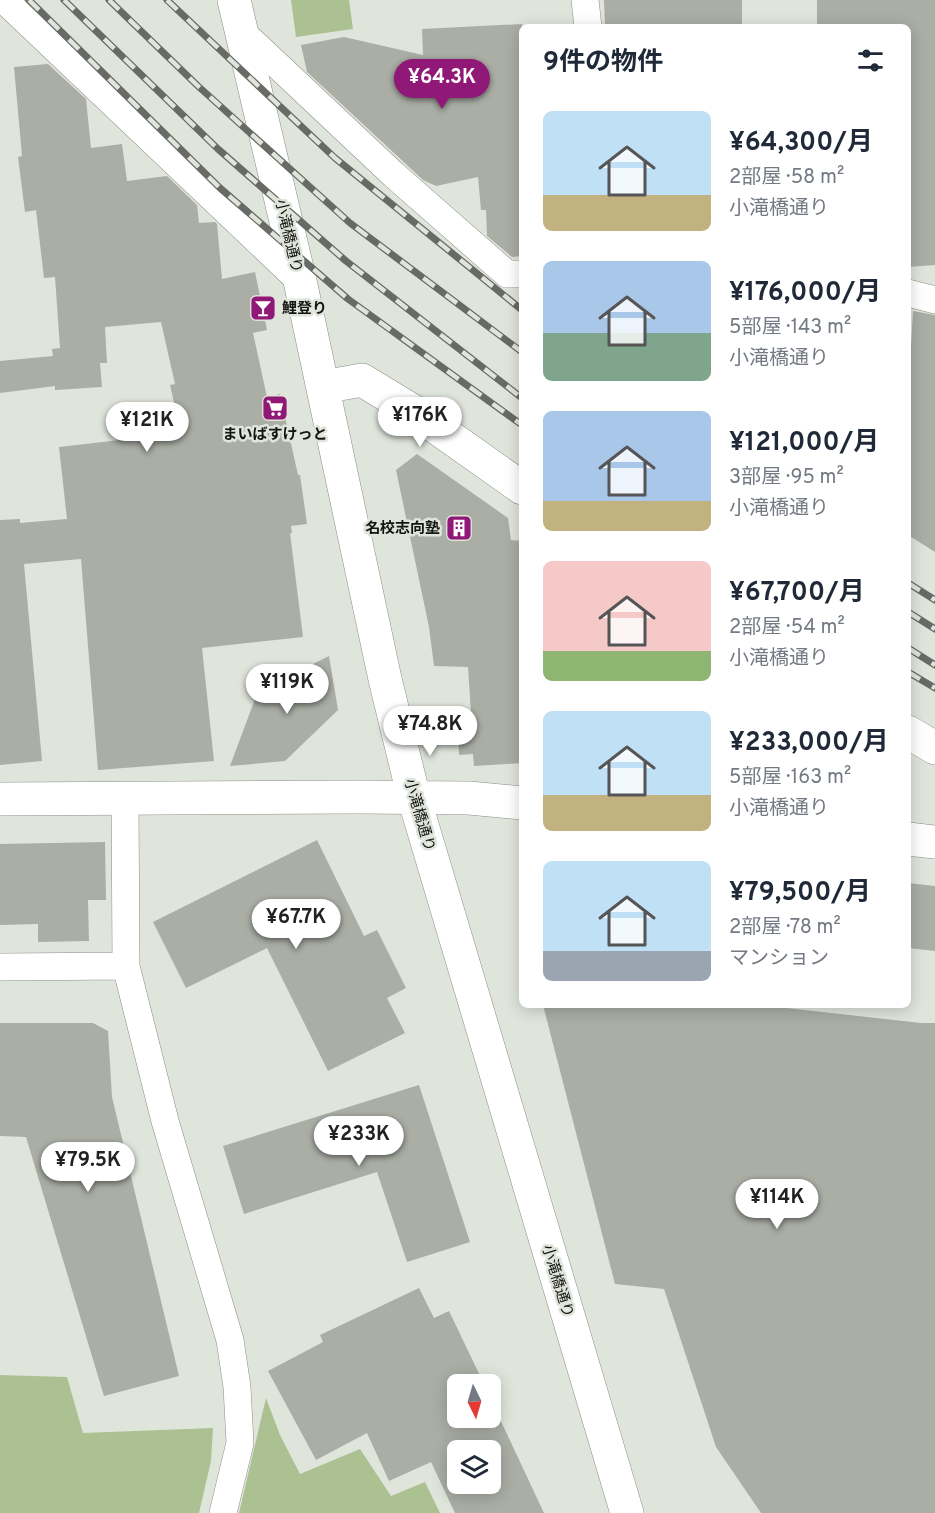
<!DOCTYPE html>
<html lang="ja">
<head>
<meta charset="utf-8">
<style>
	body { margin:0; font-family:Overpass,"Noto Sans JP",sans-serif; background:#f2f2f3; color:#1f2937; height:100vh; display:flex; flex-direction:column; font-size:22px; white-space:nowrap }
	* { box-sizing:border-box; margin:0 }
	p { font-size:20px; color:#747a83 }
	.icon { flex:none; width:33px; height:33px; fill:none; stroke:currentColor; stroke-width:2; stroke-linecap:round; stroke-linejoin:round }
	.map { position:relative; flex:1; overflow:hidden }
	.details { position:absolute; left:519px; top:24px; width:392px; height:984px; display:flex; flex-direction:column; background:#fff; border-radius:9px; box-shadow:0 3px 15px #0003 }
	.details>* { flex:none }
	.needle { width:39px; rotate:175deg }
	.fabs { position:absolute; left:447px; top:1374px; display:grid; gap:12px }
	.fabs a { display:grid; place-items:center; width:54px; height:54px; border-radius:9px; background:#fff; box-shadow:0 3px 15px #0003; font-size:30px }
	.price { position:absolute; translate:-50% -51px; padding:0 14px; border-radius:21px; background:#fff; color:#222; font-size:20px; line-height:39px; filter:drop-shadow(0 2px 3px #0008) }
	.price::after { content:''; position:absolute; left:50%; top:36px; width:18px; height:14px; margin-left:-9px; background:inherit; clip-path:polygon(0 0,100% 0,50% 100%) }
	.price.current { background:#901877; color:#fff }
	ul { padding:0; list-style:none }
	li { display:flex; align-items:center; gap:18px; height:150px; padding:0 24px }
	li span { display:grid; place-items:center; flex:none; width:168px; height:120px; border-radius:9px; color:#555 }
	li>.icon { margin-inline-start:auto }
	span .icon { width:72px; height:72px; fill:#fffc; stroke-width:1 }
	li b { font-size:26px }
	h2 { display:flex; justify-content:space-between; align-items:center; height:72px; padding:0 24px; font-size:26px }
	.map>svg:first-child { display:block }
	.green { fill:#abc191 }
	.building { fill:#aaaea5; fill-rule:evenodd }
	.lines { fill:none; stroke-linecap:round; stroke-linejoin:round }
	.street-casing { stroke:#8b8e86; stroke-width:28 }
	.secondary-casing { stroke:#8b8e86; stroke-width:34 }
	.street { stroke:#fff; stroke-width:27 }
	.secondary { stroke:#fff; stroke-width:33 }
	.rail-casing { stroke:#686a65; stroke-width:7 }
	.rail { stroke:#e0e5dc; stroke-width:4.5; stroke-dasharray:14; stroke-linecap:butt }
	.labels { text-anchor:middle; stroke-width:5; stroke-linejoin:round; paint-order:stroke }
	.street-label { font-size:15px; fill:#141512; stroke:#e0e5dc }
	.poi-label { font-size:15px; font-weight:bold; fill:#141512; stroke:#e0e5dc; text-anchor:start }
</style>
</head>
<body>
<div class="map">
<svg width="935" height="1513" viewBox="0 0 935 1513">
	<rect width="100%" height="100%" fill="#e0e5dc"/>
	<path class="green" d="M 291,0 L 349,0 L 353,29 L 296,37 Z
		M 0,1375 L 67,1377 L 83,1433 L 213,1428 L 211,1461 L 199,1513 L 0,1513 Z
		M 266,1398 L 280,1435 L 300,1474 L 360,1449 L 391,1496 L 425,1482 L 440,1513 L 239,1513 Z"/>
	<path class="building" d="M 604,0 L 742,0 L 742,27 L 605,27 Z
		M 817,0 L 935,0 L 935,265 L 908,267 L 908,27 L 817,27 Z
		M 522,24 L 522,256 L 512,257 L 487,236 L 486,210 L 481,210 L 478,177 L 436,186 L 423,180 L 307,72 L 301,45 L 344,37 L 423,55 L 422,29 Z
		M 48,64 L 86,99 L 91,148 L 122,144 L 127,181 L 167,176 L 197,205 L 199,223 L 215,222 L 217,224 L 222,279 L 255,272 L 267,330 L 253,333 L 267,397 L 280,394 L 298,475 L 300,475 L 307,524 L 291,526 L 292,533 L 290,533 L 303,637 L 202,648 L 214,761 L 98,770 L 81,559 L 24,564 L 42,761 L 0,765 L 0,520 L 20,519 L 20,523 L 67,519 L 59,447 L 181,433 L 170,385 L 175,384 L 161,322 L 105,327 L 107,363 L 100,363 L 102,387 L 55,390 L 55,386 L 0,393 L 0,361 L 53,356 L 52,349 L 60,348 L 55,277 L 44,278 L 36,210 L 25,212 L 18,157 L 22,156 L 14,67 Z
		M 913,311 L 935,315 L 935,552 L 908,535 L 908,398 Z
		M 417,454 L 508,518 L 511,540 L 522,541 L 522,763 L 474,766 L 473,754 L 459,755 L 458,729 L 472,728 L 468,667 L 434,666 L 429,627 L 396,470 Z
		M 329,656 L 338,710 L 285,761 L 230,766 L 258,691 Z
		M 317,840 L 364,936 L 377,930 L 406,988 L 387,998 L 405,1033 L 328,1071 L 267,948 L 186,988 L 153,922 Z
		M 105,842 L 106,900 L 88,900 L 89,941 L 38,942 L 38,924 L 0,925 L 0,844 Z
		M 908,883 L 935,886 L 935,951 L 908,948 Z
		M 543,1005 L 760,1005 L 921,1023 L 935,1023 L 935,1513 L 761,1513 L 716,1447 L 664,1289 L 615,1284 Z
		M 0,1023 L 93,1023 L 108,1031 L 112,1097 L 179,1376 L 104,1396 L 26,1137 L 0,1136 Z
		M 419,1085 L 470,1242 L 407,1262 L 377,1172 L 244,1214 L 223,1146 Z
		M 419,1288 L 434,1318 L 449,1311 L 484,1384 L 458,1384 L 458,1418 L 490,1418 L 490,1398 L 544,1513 L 455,1513 L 431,1462 L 389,1481 L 367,1433 L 316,1460 L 268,1371 L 323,1342 L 320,1335 ZM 458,1450 L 490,1450 L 490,1484 L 458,1484 Z"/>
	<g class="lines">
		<defs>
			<path id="street" d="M 4,0 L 300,281
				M 585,0 L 588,27
				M 241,31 L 394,175 L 507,274 L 522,274
				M 908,293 L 935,300
				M 125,797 L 126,966 L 165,1121 L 230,1340 L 237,1387 L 240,1443 L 223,1513
				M 0,967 L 126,966"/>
			<path id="secondary" d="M 234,0 L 300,281 L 385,679 L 414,798 L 627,1513
				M 323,387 L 362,380 L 413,411 L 522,488
				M 908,732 L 935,748
				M 0,799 L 358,797 L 469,798 L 522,803
				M 908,839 L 935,842"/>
		</defs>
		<use href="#street" class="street-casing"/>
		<use href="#secondary" class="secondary-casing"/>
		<use href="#street" class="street"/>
		<use href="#secondary" class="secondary"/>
		<defs>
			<path id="rail" d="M 29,0 L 220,188 L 348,299 L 522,425
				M 64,0 L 218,149 L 346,261 L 522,398
				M 109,0 L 199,87 L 350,223 L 522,352
				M 167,0 L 335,158 L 522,310
				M 908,583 L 935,600
				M 908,612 L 935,629
				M 908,648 L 935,665
				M 908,672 L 935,688"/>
		</defs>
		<use href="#rail" class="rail-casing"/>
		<use href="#rail" class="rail"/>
	</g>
	<defs>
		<symbol id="bar-square" viewBox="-11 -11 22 22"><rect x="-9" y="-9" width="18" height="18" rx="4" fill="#901877" stroke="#e0e5dc"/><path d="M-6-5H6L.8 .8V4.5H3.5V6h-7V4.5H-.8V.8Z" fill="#fff"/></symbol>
		<symbol id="supermarket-square" viewBox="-11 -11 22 22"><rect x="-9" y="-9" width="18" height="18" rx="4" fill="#901877" stroke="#e0e5dc"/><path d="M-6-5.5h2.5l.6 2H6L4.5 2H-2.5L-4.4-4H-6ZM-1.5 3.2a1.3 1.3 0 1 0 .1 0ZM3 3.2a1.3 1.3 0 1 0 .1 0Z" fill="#fff"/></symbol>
		<symbol id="building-square" viewBox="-11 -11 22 22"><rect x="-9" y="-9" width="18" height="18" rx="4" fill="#901877" stroke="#e0e5dc"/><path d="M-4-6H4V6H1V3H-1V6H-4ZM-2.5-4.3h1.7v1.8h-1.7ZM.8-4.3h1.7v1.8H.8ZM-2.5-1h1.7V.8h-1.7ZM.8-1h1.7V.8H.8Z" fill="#fff"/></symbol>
	</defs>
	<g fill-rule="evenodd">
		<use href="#bar-square" x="248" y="293" width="30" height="30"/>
		<use href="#supermarket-square" x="260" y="393" width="30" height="30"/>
		<use href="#building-square" x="444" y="513" width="30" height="30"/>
	</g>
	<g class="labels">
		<g class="street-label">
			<text transform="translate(289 236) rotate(77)" y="5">小滝橋通り</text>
			<text transform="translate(420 815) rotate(74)" y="5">小滝橋通り</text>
			<text transform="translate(558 1281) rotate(73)" y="5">小滝橋通り</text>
		</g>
		<g class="poi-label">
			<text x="282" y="313">鯉登り</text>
			<text x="275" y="439" text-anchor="middle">まいばすけっと</text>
			<text x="440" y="533" text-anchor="end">名校志向塾</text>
		</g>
	</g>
</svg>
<div class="fabs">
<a><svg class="needle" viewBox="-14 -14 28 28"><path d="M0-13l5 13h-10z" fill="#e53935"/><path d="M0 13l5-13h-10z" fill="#747a83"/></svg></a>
<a><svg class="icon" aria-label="layers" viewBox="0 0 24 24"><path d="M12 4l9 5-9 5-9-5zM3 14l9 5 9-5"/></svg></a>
</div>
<b class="price current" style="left:442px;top:110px">¥64.3K</b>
<b class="price" style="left:420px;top:448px">¥176K</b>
<b class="price" style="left:147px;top:453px">¥121K</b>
<b class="price" style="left:287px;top:715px">¥119K</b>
<b class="price" style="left:430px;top:757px">¥74.8K</b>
<b class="price" style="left:296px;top:950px">¥67.7K</b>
<b class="price" style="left:359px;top:1167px">¥233K</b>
<b class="price" style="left:88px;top:1193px">¥79.5K</b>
<b class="price" style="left:777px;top:1230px">¥114K</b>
<section class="details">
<h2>9件の物件<svg class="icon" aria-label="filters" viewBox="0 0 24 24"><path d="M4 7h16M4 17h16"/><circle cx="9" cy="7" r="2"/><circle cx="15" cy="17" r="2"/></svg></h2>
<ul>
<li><span style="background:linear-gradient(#bfe0f5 70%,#c2b280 0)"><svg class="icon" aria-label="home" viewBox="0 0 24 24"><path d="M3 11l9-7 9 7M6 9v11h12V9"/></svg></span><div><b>¥64,300/月</b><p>2部屋 · 58 m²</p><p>小滝橋通り</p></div></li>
<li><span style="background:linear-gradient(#a9c7e8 60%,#7fa58c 0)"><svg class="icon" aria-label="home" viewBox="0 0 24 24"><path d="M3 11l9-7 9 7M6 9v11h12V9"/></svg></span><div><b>¥176,000/月</b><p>5部屋 · 143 m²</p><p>小滝橋通り</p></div></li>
<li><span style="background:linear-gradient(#a9c7e8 75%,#c2b280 0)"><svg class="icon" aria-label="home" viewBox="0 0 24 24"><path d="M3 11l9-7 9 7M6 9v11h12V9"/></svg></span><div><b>¥121,000/月</b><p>3部屋 · 95 m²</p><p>小滝橋通り</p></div></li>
<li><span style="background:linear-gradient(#f6c9c9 75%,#8fb573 0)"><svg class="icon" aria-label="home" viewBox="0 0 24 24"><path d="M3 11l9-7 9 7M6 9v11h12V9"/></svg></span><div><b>¥67,700/月</b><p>2部屋 · 54 m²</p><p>小滝橋通り</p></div></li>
<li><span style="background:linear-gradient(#bfe0f5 70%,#c2b280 0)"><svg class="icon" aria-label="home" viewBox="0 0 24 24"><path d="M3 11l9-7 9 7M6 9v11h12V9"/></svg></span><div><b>¥233,000/月</b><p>5部屋 · 163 m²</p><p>小滝橋通り</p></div></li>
<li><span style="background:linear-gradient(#bfe0f5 75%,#9aa5b1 0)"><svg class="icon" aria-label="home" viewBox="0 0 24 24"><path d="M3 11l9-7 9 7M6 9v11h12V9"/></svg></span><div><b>¥79,500/月</b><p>2部屋 · 78 m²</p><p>マンション</p></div></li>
</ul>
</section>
</div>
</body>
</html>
